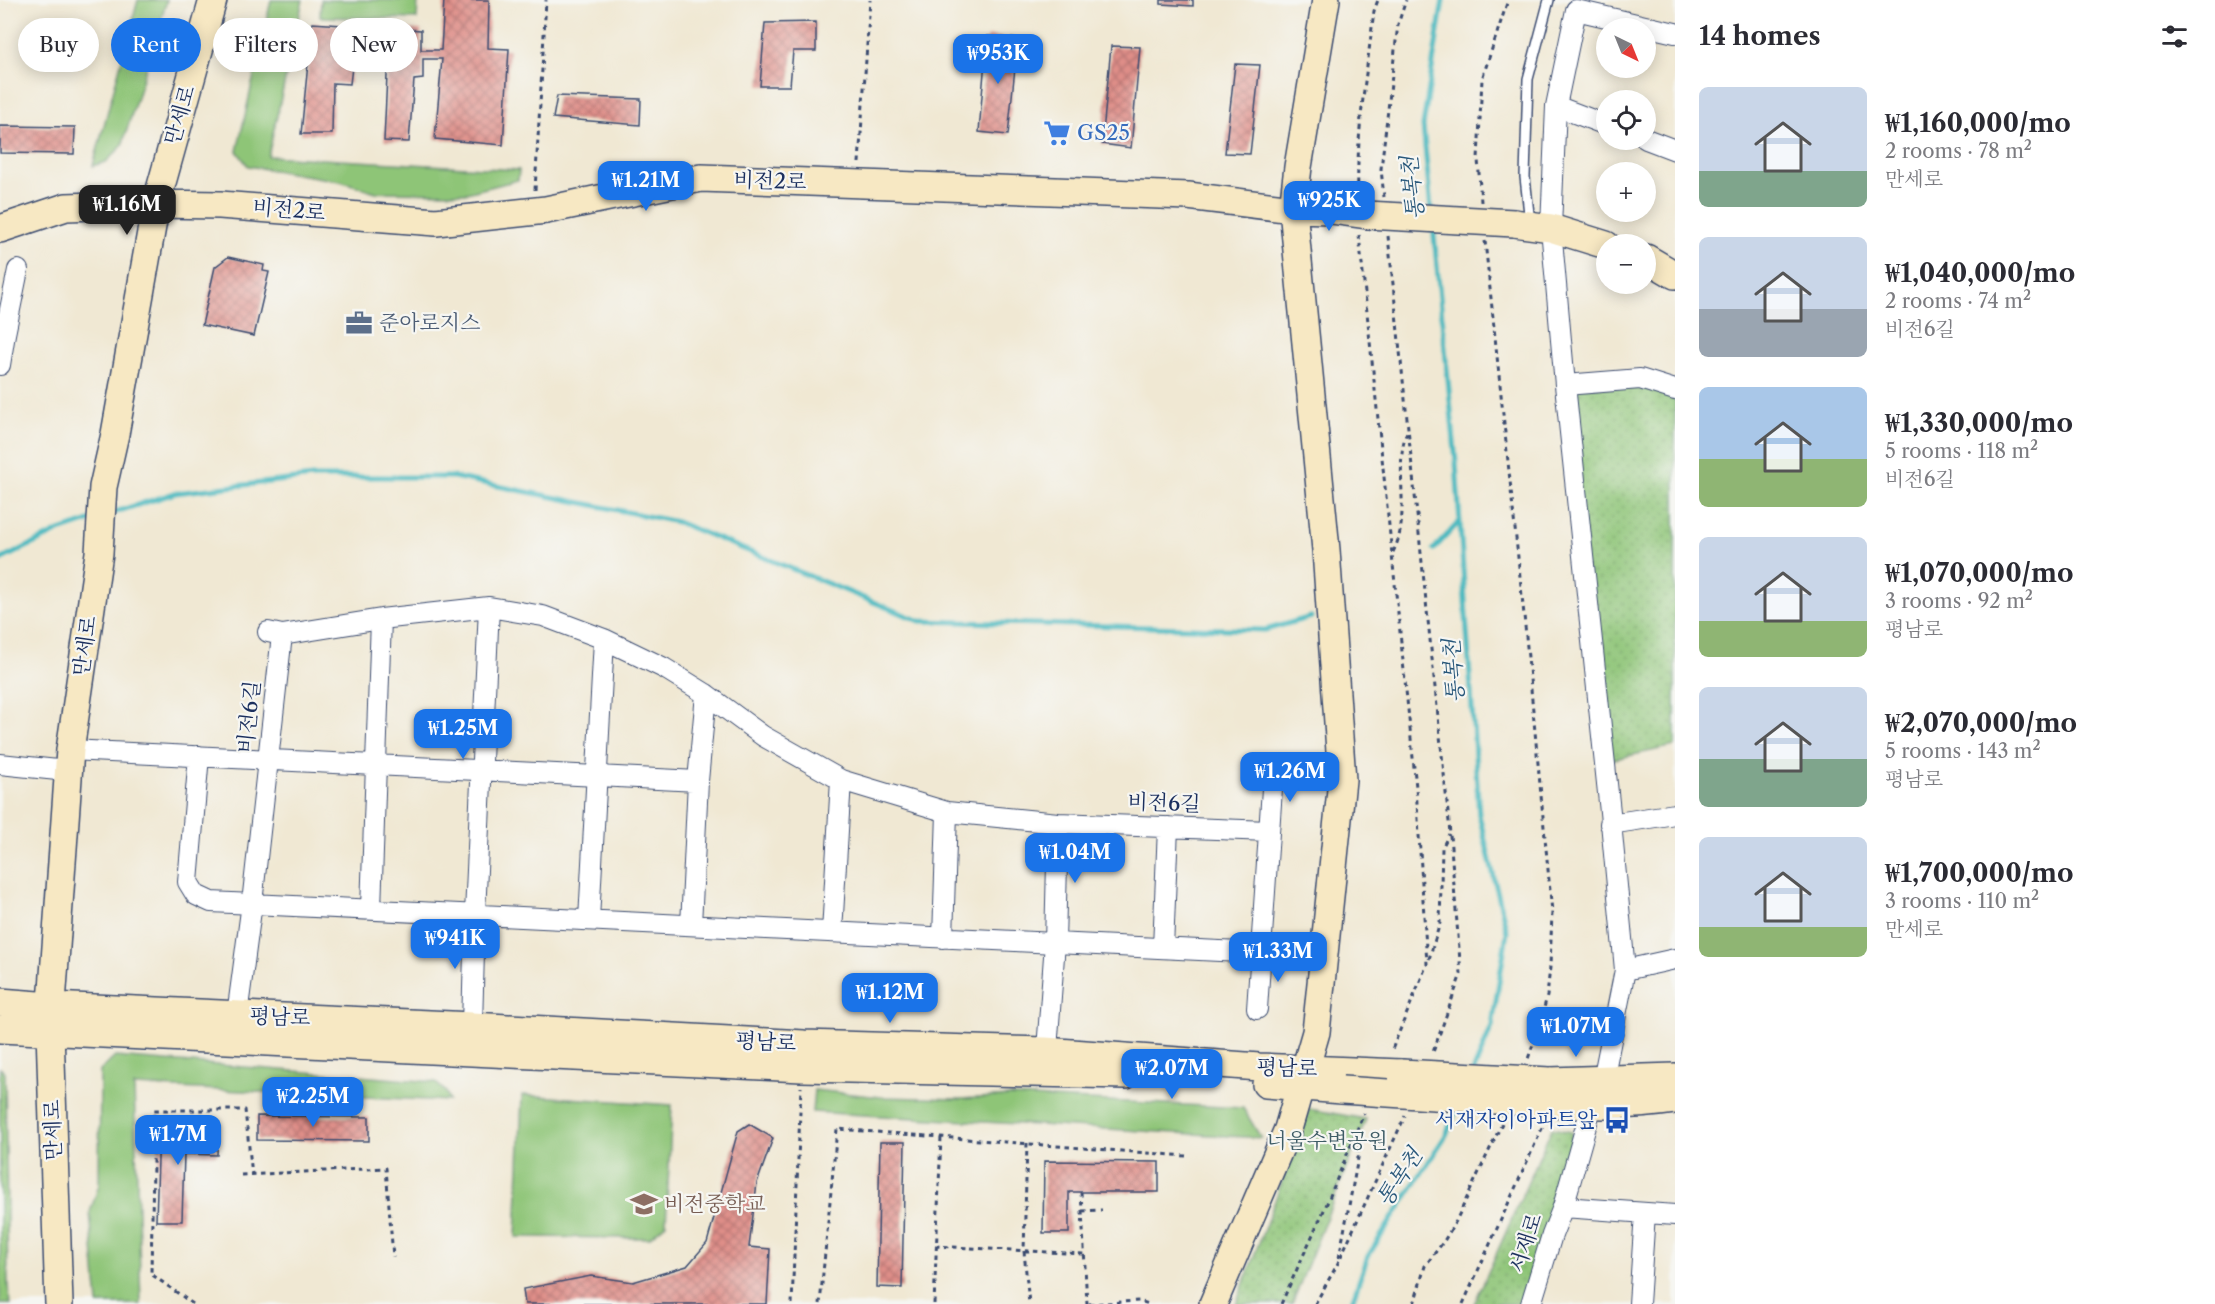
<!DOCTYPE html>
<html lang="en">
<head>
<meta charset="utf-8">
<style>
	body { margin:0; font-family:"Libre Caslon Text","Noto Serif KR",serif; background:#f2f2f3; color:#2b2b33; height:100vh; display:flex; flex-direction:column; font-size:22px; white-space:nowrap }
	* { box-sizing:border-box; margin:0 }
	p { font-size:20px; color:#7c7c81 }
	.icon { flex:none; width:33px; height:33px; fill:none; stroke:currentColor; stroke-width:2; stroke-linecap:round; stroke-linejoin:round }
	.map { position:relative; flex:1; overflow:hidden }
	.side { display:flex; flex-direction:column; background:#fff; width:540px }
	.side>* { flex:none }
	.top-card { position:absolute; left:18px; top:18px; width:570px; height:54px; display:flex; gap:12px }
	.needle { width:39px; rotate:137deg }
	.tools { position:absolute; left:1596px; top:18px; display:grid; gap:12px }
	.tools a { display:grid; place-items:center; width:60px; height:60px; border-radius:50%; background:#fff; box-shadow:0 3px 15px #0003; font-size:30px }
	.price { position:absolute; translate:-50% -51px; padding:0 14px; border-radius:12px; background:#1a73e8; color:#fff; font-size:20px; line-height:39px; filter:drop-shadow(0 2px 3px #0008) }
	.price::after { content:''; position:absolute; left:50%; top:36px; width:18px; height:14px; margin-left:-9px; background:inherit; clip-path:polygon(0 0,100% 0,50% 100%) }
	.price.current { background:#222; color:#fff }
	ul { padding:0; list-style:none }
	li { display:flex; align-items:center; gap:18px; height:150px; padding:0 24px }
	li span { display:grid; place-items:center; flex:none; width:168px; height:120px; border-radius:9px; color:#555 }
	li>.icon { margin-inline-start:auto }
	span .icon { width:72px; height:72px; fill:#fffc; stroke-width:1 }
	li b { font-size:26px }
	h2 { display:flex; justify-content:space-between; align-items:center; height:72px; padding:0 24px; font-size:26px }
	.tag { padding:0 21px; border-radius:27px; background:#fff; box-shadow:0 3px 15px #0003; font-size:21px; line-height:54px }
	.tag.current { background:#1a73e8; color:#fff }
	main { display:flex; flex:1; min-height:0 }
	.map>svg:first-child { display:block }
	.grass { fill:#8ec577; stroke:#547a6a; stroke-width:1.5 }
	.park { fill:url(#park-dots); stroke:#547a6a; stroke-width:1.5 }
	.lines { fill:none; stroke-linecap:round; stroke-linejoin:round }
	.stream { stroke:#4ab9c0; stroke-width:5 }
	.building { fill:url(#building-cross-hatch) }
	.lane-casing { stroke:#3b4b70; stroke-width:12 }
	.street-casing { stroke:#3b4b70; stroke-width:22 }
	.secondary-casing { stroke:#3b4b70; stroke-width:30 }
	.path { stroke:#3b4b70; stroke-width:3; stroke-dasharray:4.5 4.5; stroke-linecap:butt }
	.lane { stroke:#fff; stroke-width:9 }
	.street { stroke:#fff; stroke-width:20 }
	.secondary { stroke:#f7e8c3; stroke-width:27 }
	.secondary-bridge-casing { stroke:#3b4b70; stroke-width:30; stroke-linecap:butt }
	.secondary-bridge { stroke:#f7e8c3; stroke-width:27 }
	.labels { text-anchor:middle; stroke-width:4.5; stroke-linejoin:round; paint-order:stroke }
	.street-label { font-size:21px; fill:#1b2f5e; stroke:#f6f6f2 }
	.shop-label { font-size:21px; fill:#366cbe; stroke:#f6f6f2; text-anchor:start }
	.service-label { font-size:21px; fill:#4e5e75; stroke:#f6f6f2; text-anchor:start }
	.transit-label { font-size:21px; fill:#164399; stroke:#f6f6f2; text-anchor:end }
	.park-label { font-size:21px; fill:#3e5c66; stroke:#f6f6f2 }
	.education-label { font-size:21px; fill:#785e54; stroke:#f6f6f2; text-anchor:start }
	.water-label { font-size:22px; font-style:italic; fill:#29587b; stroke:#f6f6f2 }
</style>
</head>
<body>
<main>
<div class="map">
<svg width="1675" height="1304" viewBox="0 0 1675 1304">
	<defs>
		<pattern id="park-dots" width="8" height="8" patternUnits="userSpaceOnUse" patternTransform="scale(1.5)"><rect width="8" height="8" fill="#8ec577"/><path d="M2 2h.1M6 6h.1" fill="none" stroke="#73a065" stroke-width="1.8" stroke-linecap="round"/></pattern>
		<pattern id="building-cross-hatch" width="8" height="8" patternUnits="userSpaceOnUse" patternTransform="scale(1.5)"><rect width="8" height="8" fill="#df8e88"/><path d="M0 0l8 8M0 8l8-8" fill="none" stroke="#b47472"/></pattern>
	</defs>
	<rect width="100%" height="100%" fill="#f6f6f2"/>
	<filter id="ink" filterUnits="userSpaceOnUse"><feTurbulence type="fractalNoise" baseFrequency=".0167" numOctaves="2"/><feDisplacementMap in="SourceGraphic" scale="12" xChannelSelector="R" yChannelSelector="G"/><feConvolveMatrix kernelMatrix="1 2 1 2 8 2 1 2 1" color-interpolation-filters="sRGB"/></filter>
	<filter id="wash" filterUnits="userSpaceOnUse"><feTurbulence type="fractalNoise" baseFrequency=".008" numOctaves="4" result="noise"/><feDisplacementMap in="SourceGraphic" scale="24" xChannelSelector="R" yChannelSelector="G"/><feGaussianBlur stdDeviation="1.35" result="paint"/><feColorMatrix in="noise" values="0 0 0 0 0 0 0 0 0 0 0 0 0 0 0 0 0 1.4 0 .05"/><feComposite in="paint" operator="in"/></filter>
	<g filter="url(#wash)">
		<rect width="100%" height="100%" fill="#f0e8d3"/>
		<path class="grass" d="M 138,0 L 167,0 L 122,146 L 106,162 L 93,166 Z
			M 271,0 L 303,0 L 268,156 L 519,170 L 518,180 L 467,193 L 376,192 L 340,181 L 248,166 L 237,151 Z
			M 321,0 L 418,0 L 417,19 L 320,17 Z
			M 115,1057 L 435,1082 L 446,1092 L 449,1101 L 134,1086 L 141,1304 L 98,1304 L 90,1212 L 99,1185 L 100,1071 Z
			M 0,1068 L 5,1073 L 8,1287 L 11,1304 L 0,1304 Z
			M 814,1090 L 881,1097 L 960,1099 L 1012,1096 L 1243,1108 L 1261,1138 L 812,1112 Z
			M 522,1095 L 672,1105 L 666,1224 L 649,1238 L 516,1237 Z"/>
		<path class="park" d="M 1565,385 L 1675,390 L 1675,746 L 1605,761 Z
			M 1309,1109 L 1366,1119 L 1292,1304 L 1236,1304 Z
			M 1552,1128 L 1571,1132 L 1573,1140 L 1527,1304 L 1474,1304 Z"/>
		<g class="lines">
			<path class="stream" d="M 1431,210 L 1423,126 L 1443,0
				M 1433,225 L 1456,462 L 1479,815 L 1507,932 L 1492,1026 L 1474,1070
				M 109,514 L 175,493 L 313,477 L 453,477 L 677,522 L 920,621 L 1265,630 L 1311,617
				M 1434,549 L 1460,521
				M 0,560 L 59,531 L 92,520
				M 1351,1304 L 1368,1256 L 1446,1135 L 1458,1106"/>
		</g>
		<g id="blocks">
			<path class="building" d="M 444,0 L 489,0 L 488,48 L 509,49 L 503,145 L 435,139 L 442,59 L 423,59 L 423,79 L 414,80 L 409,142 L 384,141 L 388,53 L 354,50 L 350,84 L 333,83 L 332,134 L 301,134 L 312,23 L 421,30 L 421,50 L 441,50 Z
				M 1161,0 L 1193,0 L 1193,6 L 1161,4 Z
				M 816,22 L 816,51 L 793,51 L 790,86 L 760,86 L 765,23 Z
				M 987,36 L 1018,39 L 1008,135 L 979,132 Z
				M 1111,46 L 1140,47 L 1131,148 L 1102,144 Z
				M 1235,64 L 1260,65 L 1250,154 L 1225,153 Z
				M 557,96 L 641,99 L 640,125 L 553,118 Z
				M 0,126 L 75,127 L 74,154 L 0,153 Z
				M 228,257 L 264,265 L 263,271 L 269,272 L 254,336 L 202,325 L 215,267 Z
				M 257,1116 L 369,1117 L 369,1141 L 257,1140 Z
				M 749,1124 L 773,1138 L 757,1183 L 749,1247 L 770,1249 L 767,1304 L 525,1304 L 523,1289 L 591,1276 L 633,1282 L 687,1266 L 707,1243 L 738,1131 Z
				M 159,1128 L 218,1129 L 217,1155 L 184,1154 L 182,1221 L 156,1221 Z
				M 880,1142 L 905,1142 L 902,1288 L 877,1287 Z
				M 1044,1161 L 1159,1162 L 1159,1192 L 1069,1192 L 1069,1233 L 1043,1233 Z"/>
		</g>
	</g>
	<g filter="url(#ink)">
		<use href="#blocks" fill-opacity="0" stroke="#3b4b70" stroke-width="1.5"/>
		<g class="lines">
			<defs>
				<path id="lane" d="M 1530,223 L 1525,177 L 1528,79 L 1549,0"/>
				<path id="street" d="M 1556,106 L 1606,125
					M 1646,139 L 1675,150
					M 5,334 L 18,270
					M 0,337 L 5,334 L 0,365
					M 1565,385 L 1640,379 L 1675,390
					M 268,632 L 282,635 L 381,619 L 489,607 L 543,616 L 604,639 L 664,668 L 706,694 L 763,736 L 841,780 L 947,812 L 1058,823 L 1269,831
					M 70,750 L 698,781
					M 199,756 L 188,882 L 196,895 L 211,902 L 1261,953
					M 0,764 L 67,771
					M 1610,824 L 1675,814
					M 371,909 L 381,619
					M 589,920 L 604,639
					M 691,925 L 698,781 L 706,694
					M 832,932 L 841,780
					M 943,938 L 947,812
					M 1163,948 L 1168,827
					M 1625,970 L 1675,959
					M 1257,1009 L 1273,774
					M 237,1015 L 252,903 L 282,635
					M 472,1026 L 475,914 L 489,607
					M 1046,1063 L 1055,943 L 1058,823
					M 1603,1080 L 1625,970 L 1610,812 L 1565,385 L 1551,228 L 1556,106 L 1576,10 L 1675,33
					M 1563,1207 L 1675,1215
					M 1531,1304 L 1552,1235 L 1563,1207 L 1592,1105
					M 1639,1304 L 1645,1213"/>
				<path id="secondary" d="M 1514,223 L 1551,228 L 1606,245
					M 0,229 L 66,207 L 156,204 L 220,205 L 436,222 L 546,210 L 701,178 L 1188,196 L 1293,209 L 1331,210 L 1367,215
					M 1646,258 L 1675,275
					M 0,1002 L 52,1006 L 472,1026 L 804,1044 L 1045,1051 L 1259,1067 L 1401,1073
					M 0,1029 L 802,1068 L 1126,1075
					M 1550,1081 L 1675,1077
					M 1266,1084 L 1342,1090
					M 1541,1103 C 1585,1105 1631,1107 1675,1100
					M 59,1304 L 50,1031 L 70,750 L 99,553 L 103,487 L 115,434 L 156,204 L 213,0
					M 1213,1304 L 1288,1129 L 1316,1032 L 1342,780 L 1326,550 L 1293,209 L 1298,167 L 1326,0"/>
			</defs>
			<use href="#lane" class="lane-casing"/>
			<use href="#street" class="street-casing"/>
			<use href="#secondary" class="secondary-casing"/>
			<path class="path" d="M 859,163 L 870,0
				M 535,190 L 546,0
				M 1358,193 C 1356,132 1367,71 1374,11 L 1378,0
				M 1384,197 L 1381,169 L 1398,24 L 1406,0
				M 1481,202 L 1478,159 L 1482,79 L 1508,0
				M 1359,235 L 1416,787 L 1427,964 L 1391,1052
				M 1388,236 L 1449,822 L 1461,974 L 1432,1055
				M 1485,241 L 1524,615 L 1552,912 L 1550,967 L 1547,996 L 1541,1020 L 1528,1059
				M 1393,552 C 1412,517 1393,465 1407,432
				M 1429,959 L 1440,923 L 1442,848 L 1449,834
				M 1027,1143 L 1024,1251 L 1029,1304
				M 241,1175 L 386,1168 L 393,1257
				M 1081,1192 L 1087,1304
				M 1082,1211 L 1102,1210
				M 935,1246 L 1084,1254
				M 1339,1258 L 1358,1158 L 1358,1129
				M 193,1304 L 151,1274 L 154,1110 L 245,1110 L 252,1175
				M 792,1304 L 801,1087
				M 820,1304 L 837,1129 L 1186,1156
				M 934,1304 L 941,1137
				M 1089,1304 L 1139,1301 L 1149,1304
				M 1281,1304 L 1325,1208 L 1364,1113
				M 1315,1304 L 1337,1265 L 1405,1116
				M 1414,1304 L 1425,1266 L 1444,1241 L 1456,1221 L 1503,1121
				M 1463,1304 L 1544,1124"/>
			<use href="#lane" class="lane"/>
			<use href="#street" class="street"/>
			<use href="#secondary" class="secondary"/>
			<defs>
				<path id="secondary-bridge" d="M 1367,215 L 1514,223
					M 1401,1073 L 1550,1081
					M 1342,1090 L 1541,1103"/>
			</defs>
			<use href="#secondary-bridge" class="secondary-bridge-casing"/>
			<use href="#secondary-bridge" class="secondary-bridge"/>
		</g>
	</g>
	<defs>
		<symbol id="supermarket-bare" viewBox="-9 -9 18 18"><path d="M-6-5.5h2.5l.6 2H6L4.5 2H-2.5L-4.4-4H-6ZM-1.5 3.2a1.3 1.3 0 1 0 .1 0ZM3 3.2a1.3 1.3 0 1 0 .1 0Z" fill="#3f7fe0" stroke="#f6f6f2" stroke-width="2.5" paint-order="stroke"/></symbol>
		<symbol id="office-bare" viewBox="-9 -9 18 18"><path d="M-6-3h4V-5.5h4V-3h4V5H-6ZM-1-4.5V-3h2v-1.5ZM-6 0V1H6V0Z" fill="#5c6f8a" stroke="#f6f6f2" stroke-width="2.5" paint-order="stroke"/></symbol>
		<symbol id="bus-bare" viewBox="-9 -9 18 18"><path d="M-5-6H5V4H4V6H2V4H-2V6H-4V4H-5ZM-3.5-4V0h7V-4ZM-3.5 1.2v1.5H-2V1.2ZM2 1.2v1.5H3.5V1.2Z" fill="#1a4fb4" stroke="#f6f6f2" stroke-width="2.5" paint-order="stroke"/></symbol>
		<symbol id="school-bare" viewBox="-9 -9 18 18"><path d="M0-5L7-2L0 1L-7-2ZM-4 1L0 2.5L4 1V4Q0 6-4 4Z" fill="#8d6e63" stroke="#f6f6f2" stroke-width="2.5" paint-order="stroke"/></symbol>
	</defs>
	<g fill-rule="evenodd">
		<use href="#supermarket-bare" x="1038" y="114" width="38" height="38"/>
		<use href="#office-bare" x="340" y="304" width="38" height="38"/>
		<use href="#bus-bare" x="1598" y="1101" width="38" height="38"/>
		<use href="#school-bare" x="625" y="1185" width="38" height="38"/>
	</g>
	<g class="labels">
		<g class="street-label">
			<text transform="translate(180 115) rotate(-74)" y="7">만세로</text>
			<text transform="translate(770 181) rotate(2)" y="7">비전2로</text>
			<text transform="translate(289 210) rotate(5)" y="7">비전2로</text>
			<text transform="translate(85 646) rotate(-82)" y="7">만세로</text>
			<text transform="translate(249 717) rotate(-84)" y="7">비전6길</text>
			<text transform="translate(1164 803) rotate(2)" y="7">비전6길</text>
			<text transform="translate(280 1017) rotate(2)" y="7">평남로</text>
			<text transform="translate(766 1042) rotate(3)" y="7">평남로</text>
			<text transform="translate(1287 1068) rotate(2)" y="7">평남로</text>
			<text transform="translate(53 1130) rotate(-92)" y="7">만세로</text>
			<text transform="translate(1526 1243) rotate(-72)" y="7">서재로</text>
		</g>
		<g class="shop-label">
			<text x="1077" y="140">GS25</text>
		</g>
		<g class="service-label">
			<text x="379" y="330">준아로지스</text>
		</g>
		<g class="transit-label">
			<text x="1597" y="1127">서재자이아파트앞</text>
		</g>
		<g class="park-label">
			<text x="1327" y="1148">너울수변공원</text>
		</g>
		<g class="education-label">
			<text x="664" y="1211">비전중학교</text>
		</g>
		<g class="water-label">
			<text transform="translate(1412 188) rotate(-96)" y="8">통복천</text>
			<text transform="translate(1453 671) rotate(-94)" y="8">통복천</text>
			<text transform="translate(1399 1177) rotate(-57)" y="8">통복천</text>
		</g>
	</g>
</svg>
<div class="tools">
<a><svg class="needle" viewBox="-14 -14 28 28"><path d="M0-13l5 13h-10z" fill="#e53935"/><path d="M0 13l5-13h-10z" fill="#7c7c81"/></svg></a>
<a><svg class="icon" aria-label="locate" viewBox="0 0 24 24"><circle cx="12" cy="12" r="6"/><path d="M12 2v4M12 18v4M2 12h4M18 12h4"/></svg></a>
<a>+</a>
<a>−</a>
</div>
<b class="price" style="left:998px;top:85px">₩953K</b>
<b class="price" style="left:646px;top:212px">₩1.21M</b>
<b class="price" style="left:1329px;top:232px">₩925K</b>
<b class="price current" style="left:127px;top:236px">₩1.16M</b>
<b class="price" style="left:463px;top:760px">₩1.25M</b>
<b class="price" style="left:1290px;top:803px">₩1.26M</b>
<b class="price" style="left:1075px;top:884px">₩1.04M</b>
<b class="price" style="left:455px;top:970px">₩941K</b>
<b class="price" style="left:1278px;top:983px">₩1.33M</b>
<b class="price" style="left:890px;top:1024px">₩1.12M</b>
<b class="price" style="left:1576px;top:1058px">₩1.07M</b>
<b class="price" style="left:1172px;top:1100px">₩2.07M</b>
<b class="price" style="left:313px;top:1128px">₩2.25M</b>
<b class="price" style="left:178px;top:1166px">₩1.7M</b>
<div class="top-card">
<a class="tag">Buy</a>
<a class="tag current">Rent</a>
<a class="tag">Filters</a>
<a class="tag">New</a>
</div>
</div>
<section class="side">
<h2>14 homes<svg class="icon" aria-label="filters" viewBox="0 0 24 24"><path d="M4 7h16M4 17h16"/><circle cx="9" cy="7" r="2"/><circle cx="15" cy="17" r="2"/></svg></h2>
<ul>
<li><span style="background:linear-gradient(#c9d6e8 70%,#7fa58c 0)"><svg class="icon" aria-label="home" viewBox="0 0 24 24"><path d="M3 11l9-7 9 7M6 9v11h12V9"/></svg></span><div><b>₩1,160,000/mo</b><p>2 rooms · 78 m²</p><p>만세로</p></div></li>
<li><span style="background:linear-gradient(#c9d6e8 60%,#9aa5b1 0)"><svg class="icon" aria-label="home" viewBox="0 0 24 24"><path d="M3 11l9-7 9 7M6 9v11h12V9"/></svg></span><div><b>₩1,040,000/mo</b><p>2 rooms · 74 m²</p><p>비전6길</p></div></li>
<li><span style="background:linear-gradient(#a9c7e8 60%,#8fb573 0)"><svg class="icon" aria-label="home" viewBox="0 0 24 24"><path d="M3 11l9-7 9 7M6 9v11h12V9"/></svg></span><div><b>₩1,330,000/mo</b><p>5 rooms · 118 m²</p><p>비전6길</p></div></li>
<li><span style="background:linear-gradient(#c9d6e8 70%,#8fb573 0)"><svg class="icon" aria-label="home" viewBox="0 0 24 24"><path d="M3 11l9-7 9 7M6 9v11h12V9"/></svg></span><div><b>₩1,070,000/mo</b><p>3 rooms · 92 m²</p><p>평남로</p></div></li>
<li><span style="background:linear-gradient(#c9d6e8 60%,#7fa58c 0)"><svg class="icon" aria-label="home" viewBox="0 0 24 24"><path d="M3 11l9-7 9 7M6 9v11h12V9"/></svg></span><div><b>₩2,070,000/mo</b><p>5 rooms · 143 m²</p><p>평남로</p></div></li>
<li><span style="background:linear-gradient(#c9d6e8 75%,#8fb573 0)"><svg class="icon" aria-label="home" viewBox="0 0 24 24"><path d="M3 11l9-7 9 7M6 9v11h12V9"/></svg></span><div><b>₩1,700,000/mo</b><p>3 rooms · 110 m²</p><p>만세로</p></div></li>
</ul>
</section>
</main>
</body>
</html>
